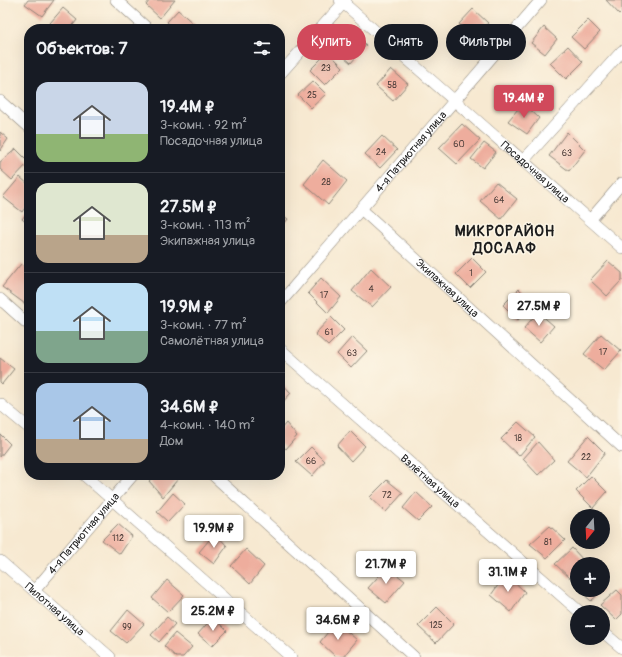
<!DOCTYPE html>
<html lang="ru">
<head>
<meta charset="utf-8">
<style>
	body { margin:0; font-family:Pangolin,sans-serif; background:#242831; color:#f1f3f6; height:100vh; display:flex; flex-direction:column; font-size:15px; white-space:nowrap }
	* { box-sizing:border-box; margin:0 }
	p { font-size:13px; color:#9ea1a6 }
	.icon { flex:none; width:22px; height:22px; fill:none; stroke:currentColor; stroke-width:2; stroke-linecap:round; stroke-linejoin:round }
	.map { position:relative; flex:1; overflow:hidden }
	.side { position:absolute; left:24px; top:24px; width:261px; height:456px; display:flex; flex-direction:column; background:#171b24; border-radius:16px; box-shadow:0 4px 16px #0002 }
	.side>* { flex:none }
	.guide { position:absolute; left:297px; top:24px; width:265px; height:36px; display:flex; gap:8px }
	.needle { width:26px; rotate:198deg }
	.fabs { position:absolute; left:570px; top:509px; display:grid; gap:8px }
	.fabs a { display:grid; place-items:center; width:40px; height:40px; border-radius:50%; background:#171b24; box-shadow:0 4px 16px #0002; font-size:20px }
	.price { position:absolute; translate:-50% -34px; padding:0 9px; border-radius:4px; background:#fff; color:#222; font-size:13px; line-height:26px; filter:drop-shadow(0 1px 2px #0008) }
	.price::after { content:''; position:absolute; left:50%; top:24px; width:12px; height:9px; margin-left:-6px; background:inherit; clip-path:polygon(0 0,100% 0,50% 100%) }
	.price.current { background:#d1495b; color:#fff }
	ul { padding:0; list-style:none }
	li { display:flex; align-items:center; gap:12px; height:100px; padding:0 12px }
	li+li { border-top:1px solid #363941 }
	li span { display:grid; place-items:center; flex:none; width:112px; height:80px; border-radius:12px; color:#555 }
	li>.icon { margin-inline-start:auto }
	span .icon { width:48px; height:48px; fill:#fffc; stroke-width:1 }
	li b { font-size:17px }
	h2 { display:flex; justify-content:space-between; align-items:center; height:48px; padding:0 12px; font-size:17px }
	.pill { padding:0 14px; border-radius:18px; background:#171b24; box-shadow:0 4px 16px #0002; font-size:14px; line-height:36px }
	.pill.current { background:#d1495b; color:#fff }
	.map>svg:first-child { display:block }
	.building { fill:#eead9d }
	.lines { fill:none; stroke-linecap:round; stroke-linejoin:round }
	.street-casing { stroke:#8a8276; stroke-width:12 }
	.street { stroke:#fff; stroke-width:11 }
	.labels { text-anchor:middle; stroke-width:3; stroke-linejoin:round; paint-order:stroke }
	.number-label { font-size:9px; fill:#50403c }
	.street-label { font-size:11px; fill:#1c1c1c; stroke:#fcf5e5 }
	.district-label { font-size:15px; font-weight:bold; letter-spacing:1px; fill:#1c1c1c; stroke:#fcf5e5 }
</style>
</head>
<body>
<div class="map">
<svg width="622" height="657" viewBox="0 0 622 657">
	<rect width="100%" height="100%" fill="#fcf5e5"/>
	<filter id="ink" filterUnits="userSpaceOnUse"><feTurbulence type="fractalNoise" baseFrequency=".025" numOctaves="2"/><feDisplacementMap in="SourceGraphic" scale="8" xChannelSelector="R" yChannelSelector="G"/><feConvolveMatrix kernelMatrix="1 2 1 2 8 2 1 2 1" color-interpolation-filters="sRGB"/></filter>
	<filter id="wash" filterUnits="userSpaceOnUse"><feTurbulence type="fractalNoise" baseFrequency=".012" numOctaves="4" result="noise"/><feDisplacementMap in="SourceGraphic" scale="16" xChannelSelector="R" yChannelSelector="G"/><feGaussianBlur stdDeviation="0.9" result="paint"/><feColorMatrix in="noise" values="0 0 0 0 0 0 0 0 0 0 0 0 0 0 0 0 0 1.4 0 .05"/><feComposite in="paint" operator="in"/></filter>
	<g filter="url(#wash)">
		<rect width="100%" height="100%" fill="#f7e9d1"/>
		<g id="blocks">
			<path class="building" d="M 28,0 L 54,0 L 42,16 L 25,4 Z
				M 150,0 L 175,0 L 160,18 L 146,5 Z
				M 606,0 L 622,0 L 622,11 L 619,14 Z
				M 63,8 L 77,20 L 70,29 L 56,29 L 50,23 Z
				M 473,9 L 488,23 L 475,38 L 459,24 Z
				M 178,10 L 195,25 L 191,29 L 175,29 L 167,22 Z
				M 588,20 L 600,32 L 584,49 L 571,37 Z
				M 344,25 L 366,45 L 351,63 L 328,43 Z
				M 544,27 L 557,39 L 545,54 L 531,43 Z
				M 568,46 L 583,62 L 566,79 L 550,63 Z
				M 328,52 L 343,67 L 325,85 L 310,70 Z
				M 391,69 L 408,84 L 393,101 L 376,86 Z
				M 313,81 L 326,94 L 311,108 L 298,95 Z
				M 523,103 L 539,118 L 527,134 L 508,121 Z
				M 462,124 L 480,140 L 457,164 L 439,148 Z
				M 0,132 L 8,139 L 0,151 Z
				M 567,132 L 585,150 L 569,171 L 549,156 Z
				M 382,136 L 397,150 L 380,168 L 365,154 Z
				M 484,143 L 496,152 L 483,168 L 471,159 Z
				M 16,149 L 29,162 L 12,180 L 0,169 L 0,162 Z
				M 323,160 L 347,181 L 328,205 L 304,184 Z
				M 20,177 L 29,185 L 29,202 L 22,212 L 3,197 Z
				M 496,182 L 517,199 L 501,219 L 480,201 Z
				M 29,210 L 29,225 L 22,219 Z
				M 280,213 L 288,219 L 280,229 Z
				M 472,258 L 486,272 L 470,288 L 456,274 Z
				M 608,261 L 622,273 L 622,280 L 607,296 L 590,280 Z
				M 21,264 L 29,271 L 28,306 L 2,287 Z
				M 371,268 L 391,287 L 372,307 L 352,291 Z
				M 321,278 L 341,297 L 328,313 L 308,293 Z
				M 519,289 L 534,304 L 518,320 L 503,305 Z
				M 538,312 L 554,326 L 540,342 L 524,328 Z
				M 331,317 L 344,330 L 328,346 L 315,334 Z
				M 601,334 L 621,351 L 604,370 L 584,354 Z
				M 352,337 L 367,351 L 351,368 L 337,354 Z
				M 0,358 L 14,369 L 2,384 L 0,382 Z
				M 280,381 L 291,393 L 280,405 Z
				M 518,422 L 535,437 L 519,456 L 501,439 Z
				M 286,423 L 297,436 L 286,449 L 280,444 L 280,430 Z
				M 350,431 L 365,446 L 351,461 L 337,446 Z
				M 0,434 L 10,444 L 0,457 Z
				M 588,436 L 605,453 L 586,477 L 567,461 Z
				M 538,442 L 554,460 L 538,475 L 523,459 Z
				M 311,447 L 325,461 L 312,476 L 296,462 Z
				M 155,475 L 174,475 L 178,479 L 163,497 L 149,481 Z
				M 591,476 L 607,492 L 593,508 L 576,491 Z
				M 387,480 L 403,493 L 386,512 L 370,497 Z
				M 416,492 L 432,507 L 418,521 L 403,508 Z
				M 173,493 L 185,504 L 168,522 L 157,512 Z
				M 118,524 L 132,536 L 120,554 L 102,540 Z
				M 550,526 L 565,540 L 547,558 L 530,544 Z
				M 215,533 L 227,546 L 214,564 L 199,552 Z
				M 572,548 L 586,563 L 577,564 L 577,571 L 570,578 L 555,564 Z
				M 246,549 L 264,566 L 250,584 L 231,566 Z
				M 387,567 L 405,581 L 386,603 L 368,588 Z
				M 506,574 L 525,592 L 511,612 L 491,595 Z
				M 167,580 L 184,595 L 168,612 L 152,598 Z
				M 579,590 L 603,590 L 591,601 Z
				M 617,590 L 622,595 L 622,614 L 616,620 L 600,605 Z
				M 437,607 L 454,624 L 436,643 L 418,626 Z
				M 128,610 L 144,624 L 126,643 L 111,631 Z
				M 167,617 L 175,624 L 159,642 L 151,635 Z
				M 213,617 L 227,631 L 212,646 L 198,634 Z
				M 336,622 L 357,640 L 343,657 L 336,657 L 320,642 Z
				M 175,633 L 192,647 L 183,657 L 176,657 L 164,646 Z"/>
		</g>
	</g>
	<g filter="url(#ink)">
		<use href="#blocks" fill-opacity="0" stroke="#8a8276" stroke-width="1"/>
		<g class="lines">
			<defs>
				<g id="street">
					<path d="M 116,0 L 148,29"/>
					<path id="s1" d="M 340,0 L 622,248"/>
					<path d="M 280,74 L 346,0"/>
					<path d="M 0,101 L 29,127"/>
					<path d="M 523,161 L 622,51"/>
					<path id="s2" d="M 361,209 L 622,447"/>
					<path d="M 590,220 L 622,183"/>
					<path d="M 0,299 L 29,325"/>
					<path id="s3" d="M 280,303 L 541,0"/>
					<path id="s4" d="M 280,349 L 580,612"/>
					<path d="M 0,404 L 29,428"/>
					<path d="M 84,475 L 291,657"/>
					<path d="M 213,475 L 414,657"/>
					<path id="s5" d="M 0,561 L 110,657"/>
					<path id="s6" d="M 34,591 L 133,475"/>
					<path d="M 603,632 L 622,648"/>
				</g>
			</defs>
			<use href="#street" class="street-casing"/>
			<use href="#street" class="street"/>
		</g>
	</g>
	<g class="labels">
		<g class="number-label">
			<text x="326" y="71">23</text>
			<text x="392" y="88">58</text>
			<text x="312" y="98">25</text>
			<text x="459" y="147">60</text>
			<text x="381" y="155">24</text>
			<text x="567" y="156">63</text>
			<text x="326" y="185">28</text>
			<text x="499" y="203">64</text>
			<text x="471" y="276">1</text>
			<text x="371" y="292">4</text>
			<text x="324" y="298">17</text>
			<text x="329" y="335">61</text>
			<text x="603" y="355">17</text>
			<text x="352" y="356">63</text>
			<text x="518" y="441">18</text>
			<text x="586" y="460">22</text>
			<text x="311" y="464">66</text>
			<text x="387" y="498">72</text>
			<text x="118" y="541">112</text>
			<text x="548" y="545">81</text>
			<text x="436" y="628">125</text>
			<text x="127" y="630">99</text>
		</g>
		<g class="street-label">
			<text dy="4" stroke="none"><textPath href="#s3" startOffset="200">4-я Патриотная улица</textPath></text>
			<text dy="4" stroke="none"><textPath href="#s1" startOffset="260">Посадочная улица</textPath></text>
			<text dy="4" stroke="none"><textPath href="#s2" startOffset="117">Экипажная улица</textPath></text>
			<text dy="4" stroke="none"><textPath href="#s4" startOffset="200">Взлётная улица</textPath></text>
			<text dy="4" stroke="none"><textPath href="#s6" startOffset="76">4-я Патриотная улица</textPath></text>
			<text dy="4" stroke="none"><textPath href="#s5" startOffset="73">Пилотная улица</textPath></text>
		</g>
		<g class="district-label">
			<text x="505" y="236">МИКРОРАЙОН<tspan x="505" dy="17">ДОСААФ</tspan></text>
		</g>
	</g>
</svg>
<div class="fabs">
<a><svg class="needle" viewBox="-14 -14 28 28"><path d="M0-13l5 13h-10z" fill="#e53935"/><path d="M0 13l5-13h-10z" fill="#9ea1a6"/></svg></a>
<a>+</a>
<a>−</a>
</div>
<b class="price current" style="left:524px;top:119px">19.4M ₽</b>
<b class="price" style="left:539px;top:327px">27.5M ₽</b>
<b class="price" style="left:214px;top:549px">19.9M ₽</b>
<b class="price" style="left:386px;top:585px">21.7M ₽</b>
<b class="price" style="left:508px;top:593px">31.1M ₽</b>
<b class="price" style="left:213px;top:632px">25.2M ₽</b>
<b class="price" style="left:338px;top:641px">34.6M ₽</b>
<div class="guide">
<a class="pill current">Купить</a>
<a class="pill">Снять</a>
<a class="pill">Фильтры</a>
</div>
<section class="side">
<h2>Объектов: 7<svg class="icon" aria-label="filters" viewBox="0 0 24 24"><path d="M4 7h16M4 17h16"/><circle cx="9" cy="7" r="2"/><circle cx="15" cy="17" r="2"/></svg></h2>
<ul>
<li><span style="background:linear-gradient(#c9d6e8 65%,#8fb573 0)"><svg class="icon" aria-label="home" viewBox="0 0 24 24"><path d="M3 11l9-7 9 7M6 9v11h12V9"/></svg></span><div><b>19.4M ₽</b><p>3-комн. · 92 m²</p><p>Посадочная улица</p></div></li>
<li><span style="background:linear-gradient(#dfe7d0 65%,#b9a48a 0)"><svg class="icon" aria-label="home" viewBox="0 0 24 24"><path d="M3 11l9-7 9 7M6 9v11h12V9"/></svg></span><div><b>27.5M ₽</b><p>3-комн. · 113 m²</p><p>Экипажная улица</p></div></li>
<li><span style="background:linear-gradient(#bfe0f5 60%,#7fa58c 0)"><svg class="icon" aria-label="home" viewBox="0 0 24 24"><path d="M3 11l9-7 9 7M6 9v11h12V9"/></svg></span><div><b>19.9M ₽</b><p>3-комн. · 77 m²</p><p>Самолётная улица</p></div></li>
<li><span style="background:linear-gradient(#a9c7e8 70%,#b9a48a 0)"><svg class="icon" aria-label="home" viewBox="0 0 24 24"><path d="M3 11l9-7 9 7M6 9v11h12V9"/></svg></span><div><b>34.6M ₽</b><p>4-комн. · 140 m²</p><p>Дом</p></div></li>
</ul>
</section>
</div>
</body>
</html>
